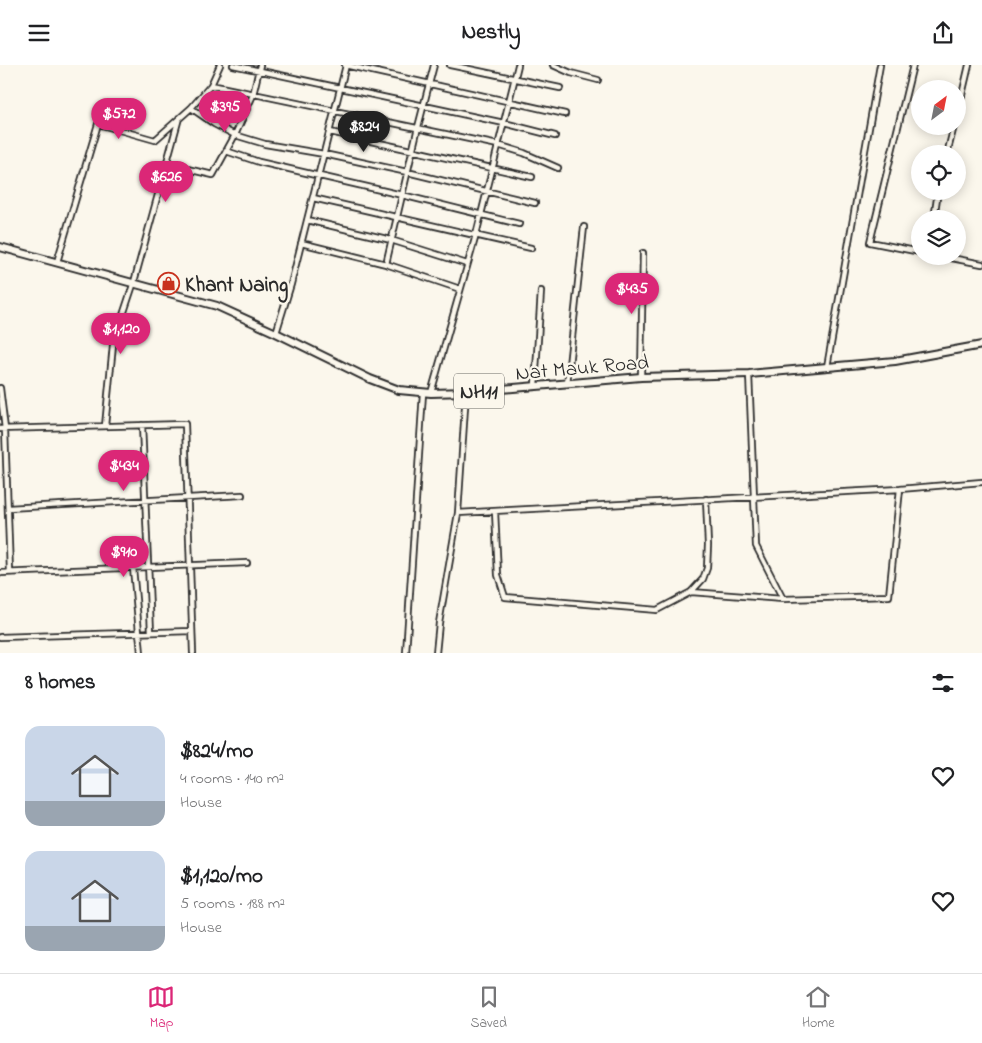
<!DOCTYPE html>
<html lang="en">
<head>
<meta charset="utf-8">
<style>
	body { margin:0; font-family:"Indie Flower",sans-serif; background:#f6f6f6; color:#202124; height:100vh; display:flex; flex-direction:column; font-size:19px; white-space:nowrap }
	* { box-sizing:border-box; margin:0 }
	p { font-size:16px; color:#757577 }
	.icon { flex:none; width:28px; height:28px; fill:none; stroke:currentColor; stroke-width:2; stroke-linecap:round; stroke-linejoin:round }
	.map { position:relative; height:588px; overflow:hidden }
	.side { display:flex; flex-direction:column; background:#fff; flex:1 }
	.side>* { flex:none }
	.needle { width:32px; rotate:32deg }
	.controls { position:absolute; left:911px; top:15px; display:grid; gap:10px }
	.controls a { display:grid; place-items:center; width:55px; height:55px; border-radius:50%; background:#fff; box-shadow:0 2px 12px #0003; font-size:25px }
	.price { position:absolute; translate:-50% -42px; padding:0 11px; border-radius:18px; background:#db2777; color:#fff; font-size:16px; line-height:32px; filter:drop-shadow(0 1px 2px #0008) }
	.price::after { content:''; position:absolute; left:50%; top:30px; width:15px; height:11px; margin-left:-8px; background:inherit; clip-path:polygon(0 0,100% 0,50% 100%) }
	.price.current { background:#222; color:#fff }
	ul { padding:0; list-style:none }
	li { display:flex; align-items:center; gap:15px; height:125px; padding:0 25px }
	li span { display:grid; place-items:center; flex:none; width:140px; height:100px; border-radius:15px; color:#555 }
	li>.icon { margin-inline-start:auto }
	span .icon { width:60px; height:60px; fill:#fffc; stroke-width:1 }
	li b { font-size:21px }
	h2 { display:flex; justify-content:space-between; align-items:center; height:60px; padding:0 25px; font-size:21px }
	header { display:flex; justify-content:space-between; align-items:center; height:65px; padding:0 25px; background:#fff; font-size:22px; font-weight:700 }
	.dock { display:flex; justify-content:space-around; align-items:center; height:70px; border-top:1px solid #e0e0e0; background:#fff; font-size:14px; color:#757577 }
	.dock a { display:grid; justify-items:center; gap:2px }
	.dock .current { color:#db2777 }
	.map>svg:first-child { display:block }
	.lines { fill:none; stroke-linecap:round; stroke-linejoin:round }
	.minor-casing { stroke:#2b2b2b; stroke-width:8 }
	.highway-casing { stroke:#2b2b2b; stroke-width:10 }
	.minor { stroke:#fbf7ec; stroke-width:4.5 }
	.highway { stroke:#fbf7ec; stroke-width:6 }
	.labels { text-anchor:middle; stroke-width:4.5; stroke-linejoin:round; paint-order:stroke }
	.shield { fill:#fbf7ec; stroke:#696865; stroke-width:1 }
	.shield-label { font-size:20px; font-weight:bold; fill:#2b2b2b }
	.poi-label { font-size:21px; font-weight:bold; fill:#2b2b2b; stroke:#fbf7ec; text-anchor:start }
	.street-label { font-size:21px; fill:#2b2b2b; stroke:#fbf7ec }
</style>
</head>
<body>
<header><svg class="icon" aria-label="menu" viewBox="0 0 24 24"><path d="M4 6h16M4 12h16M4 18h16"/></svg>Nestly<svg class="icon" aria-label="share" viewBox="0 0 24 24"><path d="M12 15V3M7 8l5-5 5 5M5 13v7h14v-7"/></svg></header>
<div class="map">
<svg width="982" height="588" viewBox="0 0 982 588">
	<rect width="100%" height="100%" fill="#fbf7ec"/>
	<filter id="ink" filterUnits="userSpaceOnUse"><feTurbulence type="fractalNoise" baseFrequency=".02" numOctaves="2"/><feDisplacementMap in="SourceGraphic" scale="10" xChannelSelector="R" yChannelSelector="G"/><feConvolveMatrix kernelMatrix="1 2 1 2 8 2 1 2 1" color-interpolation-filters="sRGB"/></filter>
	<g filter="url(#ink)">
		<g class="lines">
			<defs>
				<path id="minor" d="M 233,0 L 504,58 L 555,71
					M 345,0 L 565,49
					M 450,0 L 560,23
					M 553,0 L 571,8 L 598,15
					M 913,0 L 870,177 L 920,187
					M 211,20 L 498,80 L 524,88 L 558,103
					M 191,43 L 214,59 L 235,70 L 265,79 L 324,89 L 407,107 L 535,138
					M 958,47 L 969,0
					M 330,67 L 532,112
					M 226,86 L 259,97 L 402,130 L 519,159
					M 947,89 L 954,61
					M 166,99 L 213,110 L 235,70 L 253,30 L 260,0
					M 313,133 L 531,183
					M 934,154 L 938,126
					M 307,155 L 391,175 L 467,199
					M 301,178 L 386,199 L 460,224
					M 941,191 L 982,199
					M 57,197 L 98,59 L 155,75 L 191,43 L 211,20 L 220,0
					M 386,199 L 418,62 L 434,0
					M 276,268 L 291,219 L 346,0
					M 827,302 L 880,0
					M 749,309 L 756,481 L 783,534 L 889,531 L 900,424
					M 641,312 L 643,188
					M 567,319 L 584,162
					M 535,321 L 541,226
					M 0,323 L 5,364 L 10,507
					M 431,328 L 476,170 L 518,0
					M 142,360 L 151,567
					M 105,361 L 113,280 L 134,217 L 179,53
					M 0,364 L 185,359 L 193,588
					M 8,443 L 242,430
					M 495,446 L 498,510 L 505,532 L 657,545 L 691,527 L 703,514 L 707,503 L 708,480 L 706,434
					M 458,448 L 900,424 L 982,417
					M 133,503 L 141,588
					M 0,508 L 247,498
					M 691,527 L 783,534
					M 0,572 L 192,566
					M 406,588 L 423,328
					M 436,588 L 439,558 L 458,448 L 466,327"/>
				<path id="highway" d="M 0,182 L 217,241 L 276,268 L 370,314 L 399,325 L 431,328 L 466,327 L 641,312 L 749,309 L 895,296 L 982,280"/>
			</defs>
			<use href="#minor" class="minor-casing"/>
			<use href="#highway" class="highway-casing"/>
			<use href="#minor" class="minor"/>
			<use href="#highway" class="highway"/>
		</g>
	</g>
	<defs>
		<symbol id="shop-ring" viewBox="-11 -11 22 22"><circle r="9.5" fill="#fbf7ec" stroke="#c8321e" stroke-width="1.5"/><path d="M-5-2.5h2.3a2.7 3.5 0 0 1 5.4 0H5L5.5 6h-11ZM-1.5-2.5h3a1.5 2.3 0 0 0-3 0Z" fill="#c8321e"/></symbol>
	</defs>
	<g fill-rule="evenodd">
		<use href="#shop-ring" x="156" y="206" width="25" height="25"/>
	</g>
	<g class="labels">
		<rect class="shield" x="454" y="308.5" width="50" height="35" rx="4"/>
		<g class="shield-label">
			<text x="479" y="333">NH11</text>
		</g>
		<g class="poi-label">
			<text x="185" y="226">Khant Naing</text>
		</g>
		<g class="street-label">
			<text transform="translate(582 302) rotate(-5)" y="7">Nat Mauk Road</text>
		</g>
	</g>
</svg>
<div class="controls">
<a><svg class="needle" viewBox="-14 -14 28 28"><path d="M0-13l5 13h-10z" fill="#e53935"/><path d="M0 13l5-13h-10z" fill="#757577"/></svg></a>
<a><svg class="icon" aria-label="locate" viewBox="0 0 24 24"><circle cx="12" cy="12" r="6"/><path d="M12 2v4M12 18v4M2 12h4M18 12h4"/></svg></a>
<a><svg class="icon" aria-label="layers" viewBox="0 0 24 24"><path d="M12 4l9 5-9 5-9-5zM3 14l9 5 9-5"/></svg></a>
</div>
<b class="price" style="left:225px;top:68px">$395</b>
<b class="price" style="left:119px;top:75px">$572</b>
<b class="price current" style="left:364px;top:88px">$824</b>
<b class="price" style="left:166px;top:138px">$626</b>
<b class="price" style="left:632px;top:250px">$435</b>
<b class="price" style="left:121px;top:290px">$1,120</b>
<b class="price" style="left:124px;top:427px">$434</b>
<b class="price" style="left:124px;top:513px">$910</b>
</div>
<section class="side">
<h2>8 homes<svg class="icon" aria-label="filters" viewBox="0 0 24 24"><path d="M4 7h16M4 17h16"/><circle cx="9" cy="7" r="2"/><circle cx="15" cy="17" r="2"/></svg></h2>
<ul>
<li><span style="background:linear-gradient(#c9d6e8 75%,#9aa5b1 0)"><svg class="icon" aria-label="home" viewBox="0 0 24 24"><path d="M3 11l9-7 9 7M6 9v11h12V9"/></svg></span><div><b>$824/mo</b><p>4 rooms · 140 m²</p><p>House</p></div><svg class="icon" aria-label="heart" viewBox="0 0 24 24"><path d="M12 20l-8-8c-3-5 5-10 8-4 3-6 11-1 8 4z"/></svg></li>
<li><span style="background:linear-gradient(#c9d6e8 75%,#9aa5b1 0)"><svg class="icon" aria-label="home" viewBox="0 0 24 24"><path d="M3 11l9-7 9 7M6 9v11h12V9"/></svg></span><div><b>$1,120/mo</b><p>5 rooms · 188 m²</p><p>House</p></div><svg class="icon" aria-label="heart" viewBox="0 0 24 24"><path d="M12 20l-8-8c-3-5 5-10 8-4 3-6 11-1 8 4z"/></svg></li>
</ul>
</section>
<nav class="dock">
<a class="current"><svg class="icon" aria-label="map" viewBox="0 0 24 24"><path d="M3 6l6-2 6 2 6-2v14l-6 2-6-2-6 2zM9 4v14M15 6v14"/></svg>Map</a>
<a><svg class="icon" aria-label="saved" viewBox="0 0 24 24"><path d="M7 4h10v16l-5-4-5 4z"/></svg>Saved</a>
<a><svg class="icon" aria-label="home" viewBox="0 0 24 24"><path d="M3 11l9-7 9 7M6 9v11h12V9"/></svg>Home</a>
</nav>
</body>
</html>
